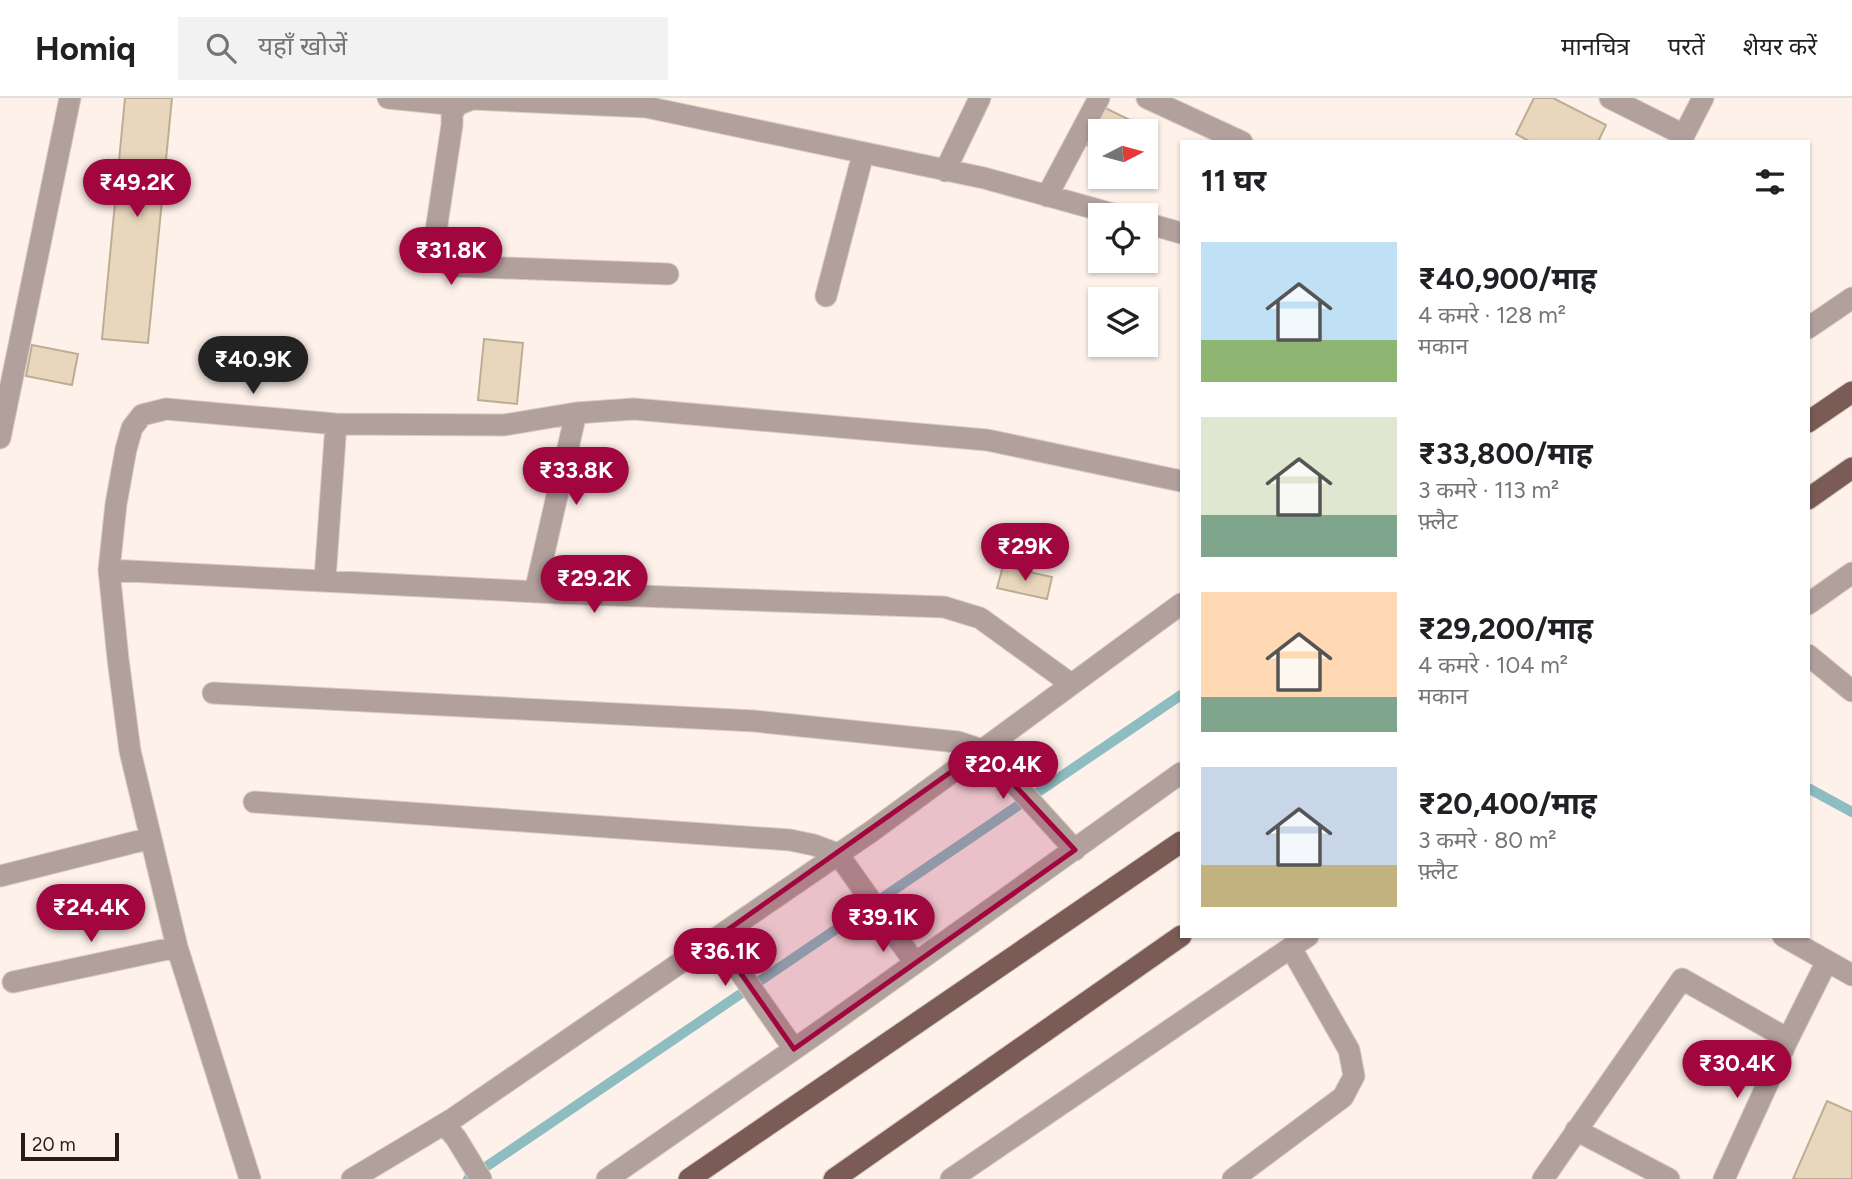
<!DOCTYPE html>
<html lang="hi">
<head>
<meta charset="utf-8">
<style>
	body { margin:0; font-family:Figtree,"Noto Sans Devanagari",sans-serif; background:#f2f2f2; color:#202124; height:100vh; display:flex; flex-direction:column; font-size:26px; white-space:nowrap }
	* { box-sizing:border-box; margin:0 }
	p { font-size:23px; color:#757577 }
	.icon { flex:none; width:38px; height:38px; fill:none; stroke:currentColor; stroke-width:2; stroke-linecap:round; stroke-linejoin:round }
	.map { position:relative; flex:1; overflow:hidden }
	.side { position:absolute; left:1180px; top:42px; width:630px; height:798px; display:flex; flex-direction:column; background:#fff; border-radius:0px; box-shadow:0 2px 5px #0004 }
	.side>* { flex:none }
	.needle { width:46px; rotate:84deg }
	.tools { position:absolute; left:1088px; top:21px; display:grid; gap:14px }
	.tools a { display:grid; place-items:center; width:70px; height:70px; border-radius:0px; background:#fff; box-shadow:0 2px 5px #0004; font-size:35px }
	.scale { position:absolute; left:21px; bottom:18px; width:98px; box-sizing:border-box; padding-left:7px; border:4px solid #281e18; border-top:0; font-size:19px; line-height:24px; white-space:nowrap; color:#281e18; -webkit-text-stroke:5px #fdf1ea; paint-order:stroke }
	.price { position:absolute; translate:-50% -60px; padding:0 16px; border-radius:24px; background:#a2063f; color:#fff; font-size:23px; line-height:46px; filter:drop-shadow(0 2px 4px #0008) }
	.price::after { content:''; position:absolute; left:50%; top:42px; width:21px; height:16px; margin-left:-10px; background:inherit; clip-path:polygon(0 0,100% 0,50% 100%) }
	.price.active { background:#222; color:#fff }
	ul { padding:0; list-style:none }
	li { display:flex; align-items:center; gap:21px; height:175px; padding:0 21px }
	li span { display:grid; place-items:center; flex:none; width:196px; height:140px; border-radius:0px; color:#555 }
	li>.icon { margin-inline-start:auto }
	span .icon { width:84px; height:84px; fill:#fffc; stroke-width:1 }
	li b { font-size:30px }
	h2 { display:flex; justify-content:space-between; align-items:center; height:84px; padding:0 21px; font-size:30px }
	header { display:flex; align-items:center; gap:42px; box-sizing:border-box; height:98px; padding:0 35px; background:#fff; border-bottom:2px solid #e0e0e0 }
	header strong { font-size:33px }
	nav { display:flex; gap:38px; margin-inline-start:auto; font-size:24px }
	.search { width:490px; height:63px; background:#f2f2f2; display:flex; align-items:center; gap:18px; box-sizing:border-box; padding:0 24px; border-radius:0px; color:#757577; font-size:26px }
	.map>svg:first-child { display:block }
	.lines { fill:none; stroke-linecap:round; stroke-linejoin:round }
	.stream { stroke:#8ebdc1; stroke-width:10 }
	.building { fill:#e9d7bd; stroke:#bead94; stroke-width:2 }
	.minor-casing { stroke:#d7cbc4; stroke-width:23 }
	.major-casing { stroke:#d7cbc4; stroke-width:23 }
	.minor { stroke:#b2a09c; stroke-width:21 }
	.major { stroke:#7a5b56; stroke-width:21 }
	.marked { fill:#a2063f; fill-opacity:0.2; stroke:#a2063f; stroke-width:5; stroke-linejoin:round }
</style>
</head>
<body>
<header>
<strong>Homiq</strong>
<div class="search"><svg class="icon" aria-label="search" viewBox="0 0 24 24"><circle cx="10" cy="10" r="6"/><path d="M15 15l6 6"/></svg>यहाँ खोजें</div>
<nav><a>मानचित्र</a><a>परतें</a><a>शेयर करें</a></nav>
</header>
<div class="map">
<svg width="1852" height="1081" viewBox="0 0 1852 1081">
	<rect width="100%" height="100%" fill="#fdf1ea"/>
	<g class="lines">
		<path class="stream" d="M 1808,690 L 1852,714
			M 468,1081 L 1181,597"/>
	</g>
	<path class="building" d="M 125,0 L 172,0 L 148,245 L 102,241 Z
		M 1534,0 L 1553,0 L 1606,27 L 1598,44 L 1531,44 L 1516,36 Z
		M 1099,7 L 1132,23 L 1127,33 L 1101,33 L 1101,54 L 1081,44 Z
		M 484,241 L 523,245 L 517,306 L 478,302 Z
		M 32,247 L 78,256 L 72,287 L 26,278 Z
		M 1003,468 L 1052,479 L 1047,501 L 997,490 Z
		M 1827,1003 L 1852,1014 L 1852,1081 L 1793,1081 Z"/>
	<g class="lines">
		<defs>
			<path id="minor" d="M 388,0 L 457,7 L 472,1 L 646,9 L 984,80 L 1117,117
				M 1147,0 L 1242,44
				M 1610,0 L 1684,37 L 1703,0
				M 457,7 L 452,16 L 452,27 L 434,146 L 436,160 L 452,168 L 668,176
				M 945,73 L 980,0
				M 1047,98 L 1099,0
				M 1146,125 L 1181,135
				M 826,198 L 863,56
				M 1808,230 L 1852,200
				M 0,340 L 70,0
				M 109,472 L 558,495 L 944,509 L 980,520 L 1071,586
				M 325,481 L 336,326
				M 535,494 L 576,315
				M 1808,506 L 1852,475
				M 1808,557 L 1852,593
				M 213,595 L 754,623 L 958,644 L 982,652 L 995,664 L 1075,752
				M 254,704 L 790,742 L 814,747 L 838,756 L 915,865
				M 0,778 L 151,740
				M 1783,838 L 1852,877
				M 716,840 L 794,951
				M 13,884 L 177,849
				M 444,1026 L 456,1040 L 481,1081
				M 1576,1032 L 1669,1081
				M 250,1081 L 177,849 L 130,653 L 118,561 L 109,472 L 116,406 L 126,351 L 132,330 L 142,317 L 166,311 L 336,326 L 504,327 L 576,315 L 634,311 L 987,342 L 1181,383
				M 352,1081 L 454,1020 L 872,733 L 1181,506
				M 607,1081 L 816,936 L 1181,675
				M 951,1081 L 1308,838
				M 1233,1081 L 1343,999 L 1354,978 L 1349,952 L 1291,850
				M 1543,1081 L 1682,881 L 1788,941 L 1827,863
				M 1724,1081 L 1788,941"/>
			<path id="major" d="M 1808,324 L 1852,294
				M 1808,401 L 1852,370
				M 689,1081 L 1181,744
				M 834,1081 L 1181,838"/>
		</defs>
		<use href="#minor" class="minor-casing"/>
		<use href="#major" class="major-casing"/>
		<use href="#minor" class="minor"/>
		<use href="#major" class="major"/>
	</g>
	<path class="marked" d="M 982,652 L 1075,752 L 794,951 L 716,840 Z"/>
</svg>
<div class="tools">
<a><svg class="needle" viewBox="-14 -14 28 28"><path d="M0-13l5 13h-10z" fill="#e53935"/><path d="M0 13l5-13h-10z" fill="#757577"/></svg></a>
<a><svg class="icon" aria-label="locate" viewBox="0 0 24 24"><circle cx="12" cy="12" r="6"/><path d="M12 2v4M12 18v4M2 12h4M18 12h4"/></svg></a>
<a><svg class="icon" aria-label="layers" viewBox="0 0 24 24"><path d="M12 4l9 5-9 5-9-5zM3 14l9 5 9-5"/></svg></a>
</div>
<div class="scale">20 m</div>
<b class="price" style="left:137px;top:121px">₹49.2K</b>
<b class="price" style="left:451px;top:189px">₹31.8K</b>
<b class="price active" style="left:253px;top:298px">₹40.9K</b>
<b class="price" style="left:576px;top:409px">₹33.8K</b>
<b class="price" style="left:1025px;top:485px">₹29K</b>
<b class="price" style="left:594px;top:517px">₹29.2K</b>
<b class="price" style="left:1003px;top:703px">₹20.4K</b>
<b class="price" style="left:91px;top:846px">₹24.4K</b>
<b class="price" style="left:883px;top:856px">₹39.1K</b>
<b class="price" style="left:725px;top:890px">₹36.1K</b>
<b class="price" style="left:1737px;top:1002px">₹30.4K</b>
<section class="side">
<h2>11 घर<svg class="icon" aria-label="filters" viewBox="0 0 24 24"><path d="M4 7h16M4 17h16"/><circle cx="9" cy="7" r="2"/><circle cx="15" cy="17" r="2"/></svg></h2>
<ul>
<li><span style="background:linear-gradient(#bfe0f5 70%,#8fb573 0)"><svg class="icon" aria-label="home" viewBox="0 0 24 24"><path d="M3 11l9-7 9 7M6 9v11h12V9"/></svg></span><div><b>₹40,900/माह</b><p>4 कमरे · 128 m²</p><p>मकान</p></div></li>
<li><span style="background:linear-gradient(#dfe7d0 70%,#7fa58c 0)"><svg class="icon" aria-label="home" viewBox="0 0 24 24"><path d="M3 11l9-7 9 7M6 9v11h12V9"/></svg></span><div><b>₹33,800/माह</b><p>3 कमरे · 113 m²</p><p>फ़्लैट</p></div></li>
<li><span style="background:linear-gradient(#ffd9b3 75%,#7fa58c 0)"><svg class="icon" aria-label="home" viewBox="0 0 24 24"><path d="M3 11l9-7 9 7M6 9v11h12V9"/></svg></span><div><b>₹29,200/माह</b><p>4 कमरे · 104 m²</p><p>मकान</p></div></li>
<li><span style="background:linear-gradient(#c9d6e8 70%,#c2b280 0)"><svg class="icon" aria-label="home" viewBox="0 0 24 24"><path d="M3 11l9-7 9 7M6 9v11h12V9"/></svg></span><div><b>₹20,400/माह</b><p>3 कमरे · 80 m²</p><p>फ़्लैट</p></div></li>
</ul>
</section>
</div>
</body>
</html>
